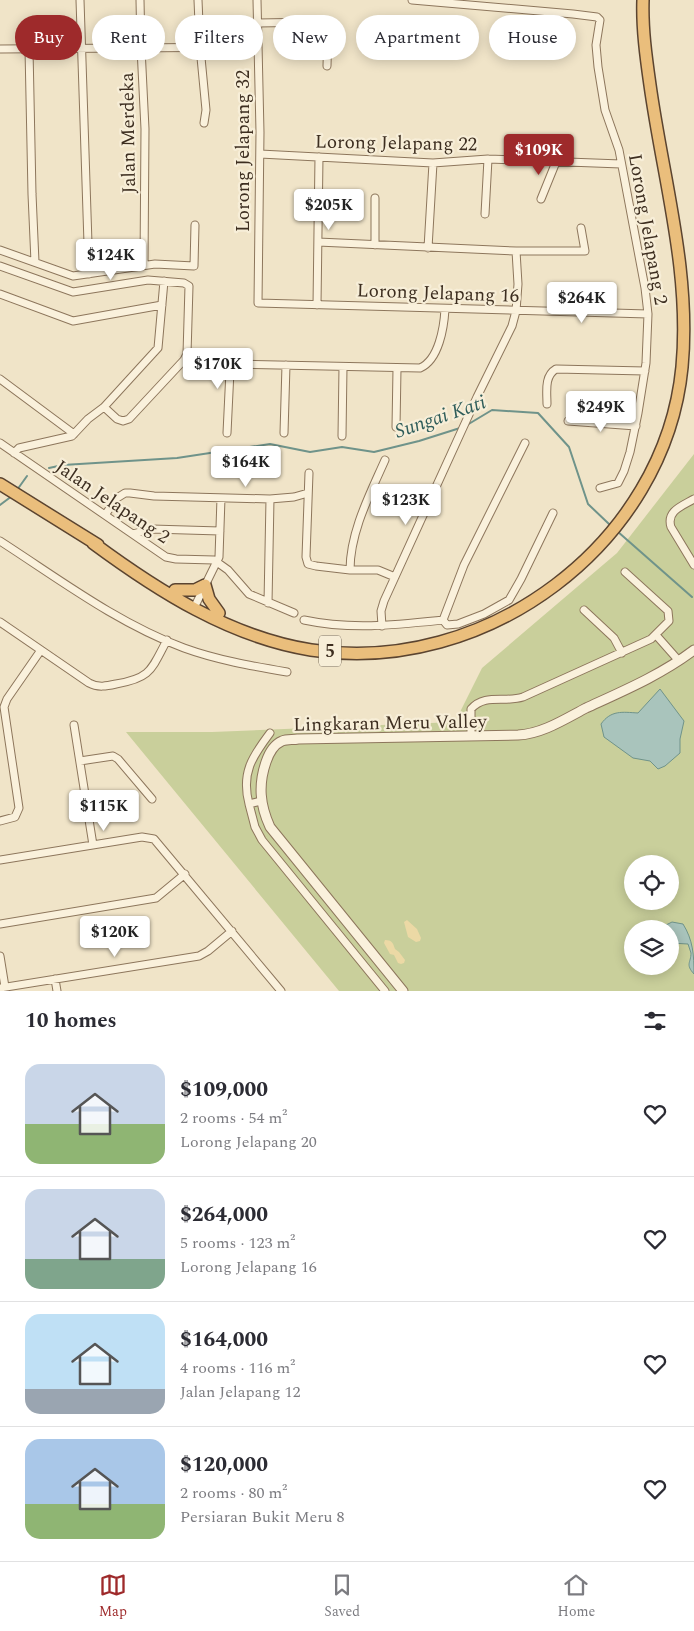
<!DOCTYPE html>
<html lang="en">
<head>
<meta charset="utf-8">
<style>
	body { margin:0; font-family:Spectral,serif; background:#f7f7f7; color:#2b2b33; height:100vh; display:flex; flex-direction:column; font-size:19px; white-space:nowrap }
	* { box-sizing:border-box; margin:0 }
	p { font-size:16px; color:#7c7c81 }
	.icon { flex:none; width:28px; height:28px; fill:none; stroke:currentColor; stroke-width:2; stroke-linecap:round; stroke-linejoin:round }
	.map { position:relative; height:991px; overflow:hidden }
	.panel { display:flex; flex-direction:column; background:#fff; flex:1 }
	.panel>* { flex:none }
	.banner { position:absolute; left:15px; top:15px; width:665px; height:45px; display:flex; gap:10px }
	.controls { position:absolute; left:624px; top:855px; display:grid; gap:10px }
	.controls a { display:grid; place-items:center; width:55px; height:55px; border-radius:50%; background:#fff; box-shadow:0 2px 12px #0003; font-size:25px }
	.price { position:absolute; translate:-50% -42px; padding:0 11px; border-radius:5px; background:#fff; color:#222; font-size:16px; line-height:32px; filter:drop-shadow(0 1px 2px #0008) }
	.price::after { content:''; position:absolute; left:50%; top:30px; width:15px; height:11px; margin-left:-8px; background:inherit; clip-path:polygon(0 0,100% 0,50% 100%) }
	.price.active { background:#9e2a2b; color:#fff }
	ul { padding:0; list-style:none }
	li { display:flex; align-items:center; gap:15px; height:125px; padding:0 25px }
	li+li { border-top:1px solid #e1e1e2 }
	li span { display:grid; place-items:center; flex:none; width:140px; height:100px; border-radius:15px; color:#555 }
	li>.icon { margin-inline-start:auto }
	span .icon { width:60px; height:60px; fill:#fffc; stroke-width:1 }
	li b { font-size:21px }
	h2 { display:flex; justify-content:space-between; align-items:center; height:60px; padding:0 25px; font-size:21px }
	.tag { padding:0 18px; border-radius:22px; background:#fff; box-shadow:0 2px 12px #0003; font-size:18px; line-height:45px }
	.tag.active { background:#9e2a2b; color:#fff }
	.tab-bar { display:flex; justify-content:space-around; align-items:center; height:70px; border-top:1px solid #e1e1e2; background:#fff; font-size:14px; color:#7c7c81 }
	.tab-bar a { display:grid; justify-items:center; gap:2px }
	.tab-bar .active { color:#9e2a2b }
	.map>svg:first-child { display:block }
	.green { fill:#c9cf9b; fill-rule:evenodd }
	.sand { fill:#ecd9a5 }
	.water { fill:#a9c4bc; stroke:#6f938a }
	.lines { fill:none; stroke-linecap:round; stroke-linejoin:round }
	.stream { stroke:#6f938a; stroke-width:2 }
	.minor-casing { stroke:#8d765c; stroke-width:9 }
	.tertiary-casing { stroke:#8d765c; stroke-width:11 }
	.trunk-casing { stroke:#5b4430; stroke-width:14 }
	.minor { stroke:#faf1dc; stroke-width:7 }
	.tertiary { stroke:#faf1dc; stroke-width:9 }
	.trunk { stroke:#eabe7c; stroke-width:11 }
	.labels { text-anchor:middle; stroke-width:4.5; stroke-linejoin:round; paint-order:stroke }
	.shield { fill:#f7eed8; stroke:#756857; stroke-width:1 }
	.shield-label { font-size:18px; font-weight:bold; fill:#3d2e20 }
	.street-label { font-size:19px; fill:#3d2e20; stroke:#f7eed8 }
	.water-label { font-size:20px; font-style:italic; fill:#2f5d5a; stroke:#f7eed8 }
</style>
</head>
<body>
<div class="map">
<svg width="694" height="991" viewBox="0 0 694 991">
	<rect width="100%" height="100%" fill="#f0e4c8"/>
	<path class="green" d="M 694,454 L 694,991 L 339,991 L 126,732 L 212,732 L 455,722 L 482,668 L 617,553 ZM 632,864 L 670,864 L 670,901 L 632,901 ZM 632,929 L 670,929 L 670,966 L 632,966 Z"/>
	<path class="sand" d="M 407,920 L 417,929 L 421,938 L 420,941 L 416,942 L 408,937 L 404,922 Z
		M 385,940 C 392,940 393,943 395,949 L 399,952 L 405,960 L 404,963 L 401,964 L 398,963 L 394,955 L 390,954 L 384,943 Z"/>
	<path class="water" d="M 660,689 L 684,721 L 680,739 L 680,753 L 665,766 L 658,769 L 650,761 L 633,758 L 604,737 L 601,724 C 611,710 622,712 638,713 Z
		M 672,922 L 683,924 C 693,940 694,955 694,974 C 685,964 691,963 691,953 C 690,950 689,947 688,944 L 670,943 L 670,929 L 663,929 L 664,926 Z"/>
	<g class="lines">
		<path class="stream" d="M 467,425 L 492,410 L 538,413 L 569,447 L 588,504 L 609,524
			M 49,468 L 63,465 L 177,458 L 270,444 L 310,452 L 342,447 L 374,452 L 419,441 L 460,428
			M 17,490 L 27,476
			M 0,505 L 12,496
			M 617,531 L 692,597"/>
		<defs>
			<path id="minor" d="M 80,0 L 89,274
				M 140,0 L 141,48 L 145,129 L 144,265
				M 198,0 L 200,47 L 206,110 L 204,123
				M 257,0 L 260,132 L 258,303 L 648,314
				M 412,0 L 573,14 L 597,17 L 600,20 L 596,45 L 598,67 L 605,110 L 619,150 L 645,288 L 648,314 L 646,363 L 638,413 L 630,452 L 624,471 L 618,483 L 600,488
				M 258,23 L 318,22 L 325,24 L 328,30 L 327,66
				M 0,49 L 258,47
				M 29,49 L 32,194 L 35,262
				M 260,154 L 433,163 L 488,159 L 621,164
				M 541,199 L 556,162
				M 485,214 L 488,159
				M 318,242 L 516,251 L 518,284 L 516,311 L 512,326 L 477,397 L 384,601 L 381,611 L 382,626
				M 375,245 L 375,198
				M 428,248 L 433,163
				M 0,250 L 73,276 L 155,264 L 194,266 L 195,225
				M 516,251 L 585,251 L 581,228
				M 0,266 L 73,292 L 148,280 L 184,283 L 189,286 L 187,354 L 184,360 L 129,419 L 123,421 L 117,419 L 104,407
				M 0,294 L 73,321 L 162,305
				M 317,305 L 319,157
				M 0,379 L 74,434
				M 547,404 C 547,392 544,376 556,369 L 645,371
				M 568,421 L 636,426
				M 396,427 L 397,369
				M 227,433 L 230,371 L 231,367 L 236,364 L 420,368 C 439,360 444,327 445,309
				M 284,433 L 286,365
				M 342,436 L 343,367
				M 0,443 L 166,557 L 176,559 L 214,560 L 228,570 L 249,594 L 294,613
				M 14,453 L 19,448 L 72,436 L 88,419 L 104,407 L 158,348 L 164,281
				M 309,473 L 306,557 L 308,564 L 316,566 L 350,570 L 378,570 L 395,577
				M 694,499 C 682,506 666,511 671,527 L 694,565
				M 105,515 L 117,498 L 125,493 L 130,493 L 154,496 L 270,499 L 294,497 L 308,493
				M 133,534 L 152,529 L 220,531
				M 0,541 C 59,579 117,623 184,648 C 217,660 252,666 287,672
				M 350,570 C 350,532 370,494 385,460
				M 268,603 L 270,499
				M 194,608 L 219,557 L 221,498
				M 584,610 L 614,638 L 622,653
				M 304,620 C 351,630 395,625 443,620
				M 443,620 L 464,565 L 525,443
				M 443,620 L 447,625 L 458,624 L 484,614 L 509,600 L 521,579 L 553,513
				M 0,622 L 89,683 C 98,688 107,686 116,684 C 151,678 151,670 167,640
				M 656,635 L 679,661
				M 74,725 L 93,845
				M 471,736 L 471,709 C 485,693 505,703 523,697 L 651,639 L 669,621 L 668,611 L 625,572
				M 80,761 L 113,756 L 118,759 L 152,799
				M 261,801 L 249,804 L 255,827 L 262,840 L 385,991
				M 249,804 C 241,773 252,757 270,733
				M 0,821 L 15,817 L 19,808 L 4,707 L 7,699 L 41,650
				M 0,860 L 142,837 L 154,839 L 281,991
				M 0,924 L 156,898 L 185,874
				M 0,956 L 5,987
				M 55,979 L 57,991
				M 0,988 L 199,956 L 208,951 L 232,931"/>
			<path id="tertiary" d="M 403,991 L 270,827 C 260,805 258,785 266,762 C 269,753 273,745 282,741 C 287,739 293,740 298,739 L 518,735 C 542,734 565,719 586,708 C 623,691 661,675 694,650"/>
			<path id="trunk" d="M 0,484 L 98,545
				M 93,543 C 158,591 230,637 311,650 C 485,677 665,544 682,367 C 691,272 663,179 650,85 C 646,57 642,28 643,0
				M 175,590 L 195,590 L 205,585 L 209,599 L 219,613"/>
		</defs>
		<use href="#minor" class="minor-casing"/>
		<use href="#tertiary" class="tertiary-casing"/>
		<use href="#trunk" class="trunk-casing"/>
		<use href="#minor" class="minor"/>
		<use href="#tertiary" class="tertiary"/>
		<use href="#trunk" class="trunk"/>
	</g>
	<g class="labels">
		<rect class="shield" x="319" y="635.5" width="22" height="31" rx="4"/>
		<g class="shield-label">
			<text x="330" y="657">5</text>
		</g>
		<g class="street-label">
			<text transform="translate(127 133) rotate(-91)" y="7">Jalan Merdeka</text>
			<text transform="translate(396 142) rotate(1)" y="7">Lorong Jelapang 22</text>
			<text transform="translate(242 151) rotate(-90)" y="7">Lorong Jelapang 32</text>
			<text transform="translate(649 229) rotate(80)" y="7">Lorong Jelapang 2</text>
			<text transform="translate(438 292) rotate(2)" y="7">Lorong Jelapang 16</text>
			<text transform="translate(113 501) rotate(34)" y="7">Jalan Jelapang 2</text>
			<text transform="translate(390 722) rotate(-1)" y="7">Lingkaran Meru Valley</text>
		</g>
		<g class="water-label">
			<text transform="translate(440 416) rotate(-19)" y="7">Sungai Kati</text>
		</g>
	</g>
</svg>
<div class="controls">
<a><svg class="icon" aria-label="locate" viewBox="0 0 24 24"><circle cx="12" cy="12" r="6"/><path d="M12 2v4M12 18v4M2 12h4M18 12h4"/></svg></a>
<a><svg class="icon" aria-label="layers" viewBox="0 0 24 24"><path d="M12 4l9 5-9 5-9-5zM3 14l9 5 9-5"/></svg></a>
</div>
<b class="price active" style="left:539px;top:176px">$109K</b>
<b class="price" style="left:329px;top:231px">$205K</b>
<b class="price" style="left:111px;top:281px">$124K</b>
<b class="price" style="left:582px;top:324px">$264K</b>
<b class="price" style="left:218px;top:390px">$170K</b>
<b class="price" style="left:601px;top:433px">$249K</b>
<b class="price" style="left:246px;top:488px">$164K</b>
<b class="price" style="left:406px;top:526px">$123K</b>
<b class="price" style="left:104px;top:832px">$115K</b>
<b class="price" style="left:115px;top:958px">$120K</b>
<div class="banner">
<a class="tag active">Buy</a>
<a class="tag">Rent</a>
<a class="tag">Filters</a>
<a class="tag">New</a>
<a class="tag">Apartment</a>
<a class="tag">House</a>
</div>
</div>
<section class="panel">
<h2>10 homes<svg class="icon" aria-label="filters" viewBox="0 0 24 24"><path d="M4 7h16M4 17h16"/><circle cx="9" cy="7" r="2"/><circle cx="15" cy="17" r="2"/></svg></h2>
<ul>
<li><span style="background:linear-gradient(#c9d6e8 60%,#8fb573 0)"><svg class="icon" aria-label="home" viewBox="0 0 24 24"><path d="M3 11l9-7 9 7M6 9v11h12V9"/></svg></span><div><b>$109,000</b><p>2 rooms · 54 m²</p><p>Lorong Jelapang 20</p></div><svg class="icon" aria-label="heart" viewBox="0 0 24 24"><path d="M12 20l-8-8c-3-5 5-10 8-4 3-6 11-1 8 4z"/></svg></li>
<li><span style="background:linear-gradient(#c9d6e8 70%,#7fa58c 0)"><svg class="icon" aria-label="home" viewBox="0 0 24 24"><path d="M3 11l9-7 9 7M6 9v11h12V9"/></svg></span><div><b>$264,000</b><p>5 rooms · 123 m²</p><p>Lorong Jelapang 16</p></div><svg class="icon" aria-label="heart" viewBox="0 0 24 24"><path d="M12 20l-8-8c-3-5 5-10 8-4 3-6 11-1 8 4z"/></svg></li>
<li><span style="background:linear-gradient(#bfe0f5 75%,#9aa5b1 0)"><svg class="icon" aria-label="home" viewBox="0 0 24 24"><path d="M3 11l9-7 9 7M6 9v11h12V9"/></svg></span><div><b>$164,000</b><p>4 rooms · 116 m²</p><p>Jalan Jelapang 12</p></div><svg class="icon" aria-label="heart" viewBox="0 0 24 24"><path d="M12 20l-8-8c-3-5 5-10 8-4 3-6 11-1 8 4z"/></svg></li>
<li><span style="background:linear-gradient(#a9c7e8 65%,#8fb573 0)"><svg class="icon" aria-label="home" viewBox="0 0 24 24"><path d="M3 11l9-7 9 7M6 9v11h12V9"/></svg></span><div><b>$120,000</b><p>2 rooms · 80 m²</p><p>Persiaran Bukit Meru 8</p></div><svg class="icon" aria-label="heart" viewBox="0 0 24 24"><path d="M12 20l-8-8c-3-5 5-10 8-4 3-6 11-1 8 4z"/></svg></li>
</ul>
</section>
<nav class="tab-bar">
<a class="active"><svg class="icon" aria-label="map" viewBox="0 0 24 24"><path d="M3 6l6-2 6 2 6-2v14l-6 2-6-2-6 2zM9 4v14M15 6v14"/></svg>Map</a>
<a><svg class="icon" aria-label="saved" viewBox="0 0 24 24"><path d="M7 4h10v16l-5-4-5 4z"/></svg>Saved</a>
<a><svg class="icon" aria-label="home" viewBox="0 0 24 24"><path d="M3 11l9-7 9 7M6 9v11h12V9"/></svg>Home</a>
</nav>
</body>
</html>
